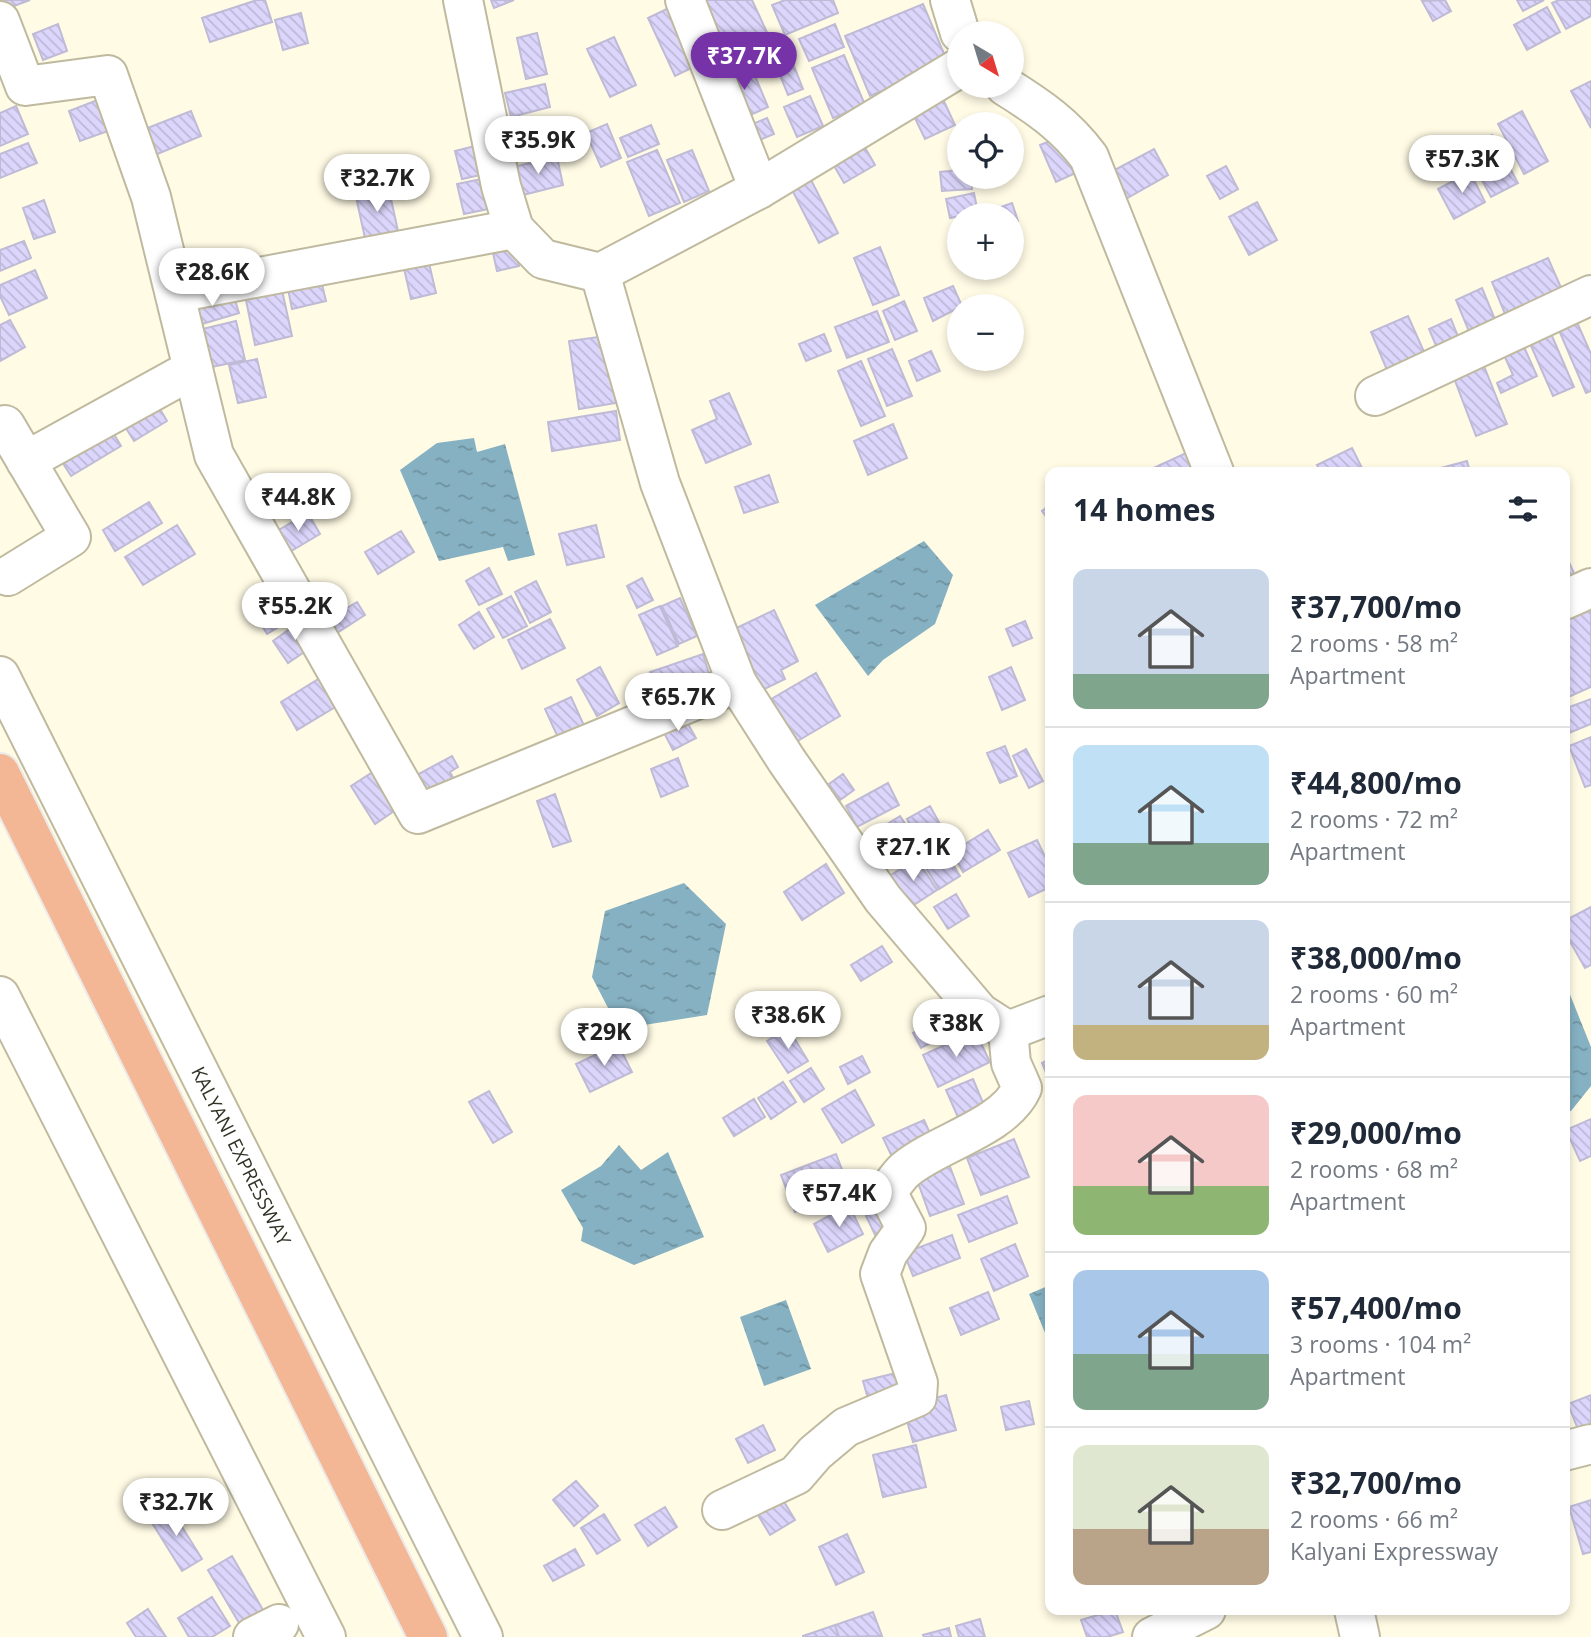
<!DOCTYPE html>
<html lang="en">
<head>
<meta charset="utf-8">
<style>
	body { margin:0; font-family:"Open Sans",sans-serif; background:#f6f6f7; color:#1f2937; height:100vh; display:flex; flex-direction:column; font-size:26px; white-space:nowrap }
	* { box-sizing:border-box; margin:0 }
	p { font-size:23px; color:#747a83 }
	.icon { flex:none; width:38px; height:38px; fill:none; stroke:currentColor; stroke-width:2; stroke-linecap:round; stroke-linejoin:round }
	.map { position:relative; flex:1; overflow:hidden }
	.sheet { position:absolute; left:1045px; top:467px; width:525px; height:1148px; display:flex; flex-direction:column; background:#fff; border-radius:14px; box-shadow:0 4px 10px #0003 }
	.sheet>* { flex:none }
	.needle { width:46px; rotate:142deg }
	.fabs { position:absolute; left:947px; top:21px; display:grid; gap:14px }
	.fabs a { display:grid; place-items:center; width:77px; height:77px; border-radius:50%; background:#fff; box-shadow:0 4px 10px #0003; font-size:35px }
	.price { position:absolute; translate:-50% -60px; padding:0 16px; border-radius:24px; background:#fff; color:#222; font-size:23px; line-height:46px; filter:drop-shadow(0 2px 4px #0008) }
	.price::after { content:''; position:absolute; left:50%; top:42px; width:21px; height:16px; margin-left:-10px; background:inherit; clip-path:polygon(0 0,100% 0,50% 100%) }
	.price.selected { background:#7633a7; color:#fff }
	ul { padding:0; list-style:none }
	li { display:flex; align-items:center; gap:21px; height:175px; padding:0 28px }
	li+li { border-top:2px solid #e0e1e3 }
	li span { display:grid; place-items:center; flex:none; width:196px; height:140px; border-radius:14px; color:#555 }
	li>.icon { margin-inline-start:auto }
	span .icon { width:84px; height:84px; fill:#fffc; stroke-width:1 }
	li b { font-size:30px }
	h2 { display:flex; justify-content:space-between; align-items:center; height:84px; padding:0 28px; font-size:30px }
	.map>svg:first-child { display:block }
	.water { fill:url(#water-ripples) }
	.building { fill:url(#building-back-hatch); stroke:#bfbad5; stroke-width:2 }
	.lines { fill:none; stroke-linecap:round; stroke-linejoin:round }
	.minor-casing { stroke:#bfba9f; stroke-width:42 }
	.highway-casing { stroke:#ebeae9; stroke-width:42 }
	.minor { stroke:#fff; stroke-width:38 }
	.highway { stroke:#f4b795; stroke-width:38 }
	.labels { text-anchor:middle; stroke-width:5; stroke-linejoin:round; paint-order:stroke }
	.street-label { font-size:19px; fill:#333227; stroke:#fff }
</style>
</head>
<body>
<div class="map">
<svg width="1591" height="1637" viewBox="0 0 1591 1637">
	<defs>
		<pattern id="water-ripples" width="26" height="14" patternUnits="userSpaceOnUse" patternTransform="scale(1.75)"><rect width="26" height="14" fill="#86b1c2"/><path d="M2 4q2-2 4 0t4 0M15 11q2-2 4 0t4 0" fill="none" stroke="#6e919e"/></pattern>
		<pattern id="building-back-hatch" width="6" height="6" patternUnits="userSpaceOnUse" patternTransform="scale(1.75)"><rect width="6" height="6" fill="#dcd6fc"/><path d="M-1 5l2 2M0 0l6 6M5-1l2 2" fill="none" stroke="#bdb8d8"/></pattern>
	</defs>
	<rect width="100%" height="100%" fill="#fffbe5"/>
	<path class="water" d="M 474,438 L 477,452 L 505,444 L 535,555 L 508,561 L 503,547 L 439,561 L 400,470 L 437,443 Z
		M 924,541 L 953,575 L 935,624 L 883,660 L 868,676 L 815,605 Z
		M 684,883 L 726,924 L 707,1015 L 619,1029 L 592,977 L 605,911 Z
		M 1569,992 L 1591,1047 L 1591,1086 L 1571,1111 L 1565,1111 L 1564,993 Z
		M 619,1145 L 641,1170 L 668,1152 L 704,1237 L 634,1265 L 581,1241 L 583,1228 L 561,1190 L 601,1166 Z
		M 1050,1285 L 1050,1345 L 1029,1294 Z
		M 786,1300 L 811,1369 L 764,1386 L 740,1317 Z"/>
	<path class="building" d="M 3,0 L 30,0 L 6,9 Z
		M 257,0 L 265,0 L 272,22 L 210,42 L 202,18 Z
		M 491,0 L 514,0 L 494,8 Z
		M 693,0 L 752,0 L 771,41 L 716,66 Z
		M 785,0 L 833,0 L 838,13 L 785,35 L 772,5 Z
		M 1445,0 L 1451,11 L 1433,21 L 1422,1 Z
		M 1517,0 L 1544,0 L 1523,11 Z
		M 1559,0 L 1591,0 L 1591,16 L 1566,29 L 1552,3 Z
		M 677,4 L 704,62 L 675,76 L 648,18 Z
		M 923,4 L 948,63 L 870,96 L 845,36 Z
		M 1547,7 L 1560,32 L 1527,50 L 1514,25 Z
		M 301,13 L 308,43 L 283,50 L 275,20 Z
		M 58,24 L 67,51 L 43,60 L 33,34 Z
		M 835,24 L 844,47 L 809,61 L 799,39 Z
		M 537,33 L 547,74 L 526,79 L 517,38 Z
		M 614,37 L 636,85 L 610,97 L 587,49 Z
		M 844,55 L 865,105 L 833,118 L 812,68 Z
		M 792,61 L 803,89 L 788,95 L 777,68 Z
		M 750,64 L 768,107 L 739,120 L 721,77 Z
		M 1591,81 L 1591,128 L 1571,91 Z
		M 545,84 L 550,107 L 511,117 L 505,93 Z
		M 810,96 L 823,126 L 797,137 L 784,107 Z
		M 942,97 L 955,125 L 925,139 L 912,112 Z
		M 100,99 L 111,130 L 80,141 L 69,111 Z
		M 16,106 L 28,134 L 0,146 L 0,113 Z
		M 191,111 L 201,136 L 143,160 L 132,134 Z
		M 1522,111 L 1548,161 L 1524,174 L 1498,124 Z
		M 767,118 L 774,134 L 745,146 L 738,130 Z
		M 607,124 L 621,158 L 601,167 L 586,133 Z
		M 651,125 L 659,144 L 628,157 L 620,138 Z
		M 1064,135 L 1080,171 L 1056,182 L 1040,145 Z
		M 1492,135 L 1518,183 L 1491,197 L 1465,149 Z
		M 860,139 L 875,165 L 844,183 L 829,157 Z
		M 28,143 L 37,163 L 0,178 L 0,154 Z
		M 479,145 L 485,174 L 462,179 L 455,151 Z
		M 1154,149 L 1168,175 L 1124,200 L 1109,173 Z
		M 657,150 L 680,203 L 649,216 L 627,162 Z
		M 692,150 L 709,191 L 684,202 L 667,160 Z
		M 557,157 L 563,185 L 519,196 L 513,167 Z
		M 1226,166 L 1238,189 L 1220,199 L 1207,176 Z
		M 805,168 L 838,233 L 819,243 L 786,178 Z
		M 959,170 L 959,177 L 971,177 L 972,189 L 942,191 L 940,172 Z
		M 1470,172 L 1485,202 L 1454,219 L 1438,189 Z
		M 491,177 L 498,207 L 464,214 L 457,184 Z
		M 389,190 L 398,231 L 365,238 L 356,197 Z
		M 974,193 L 978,213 L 950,218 L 946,199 Z
		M 44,200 L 55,232 L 34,239 L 23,208 Z
		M 1257,202 L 1277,240 L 1249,255 L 1229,217 Z
		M 1012,203 L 1018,221 L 1012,223 L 1012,215 L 991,215 L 990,211 Z
		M 513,238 L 519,266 L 497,271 L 491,244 Z
		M 24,241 L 31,258 L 0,271 L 0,250 Z
		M 880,247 L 899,295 L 873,305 L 854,258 Z
		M 1548,258 L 1562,290 L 1505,314 L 1492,282 Z
		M 428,259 L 436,293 L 411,299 L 403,264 Z
		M 35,270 L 47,298 L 9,315 L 0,296 L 0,285 Z
		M 319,272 L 326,301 L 292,309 L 286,279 Z
		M 280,281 L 292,336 L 255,345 L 244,290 Z
		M 953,286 L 962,306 L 933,321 L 924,298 Z
		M 1482,288 L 1496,322 L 1470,334 L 1456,300 Z
		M 232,290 L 239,313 L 192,327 L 185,303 Z
		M 904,301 L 917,331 L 895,340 L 883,311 Z
		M 877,311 L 889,342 L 847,358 L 835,327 Z
		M 1408,316 L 1425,354 L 1387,370 L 1371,332 Z
		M 1451,319 L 1459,339 L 1437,348 L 1429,329 Z
		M 10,320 L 25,347 L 0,361 L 0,325 Z
		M 1576,320 L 1591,354 L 1591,391 L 1586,393 L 1558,328 Z
		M 236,321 L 245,360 L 202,369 L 194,331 Z
		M 1549,329 L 1574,387 L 1553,396 L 1528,339 Z
		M 824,334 L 831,351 L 806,361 L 799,344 Z
		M 605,336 L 616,403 L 579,409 L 569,341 Z
		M 1524,347 L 1537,376 L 1501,393 L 1497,383 L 1513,375 L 1504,355 Z
		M 892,349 L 912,396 L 887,406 L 868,359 Z
		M 931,351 L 940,371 L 917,381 L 909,361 Z
		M 257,359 L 266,397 L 238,403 L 229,365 Z
		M 861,361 L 885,416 L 861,426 L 838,371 Z
		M 1484,366 L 1507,424 L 1476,436 L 1454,378 Z
		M 729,393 L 751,444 L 706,463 L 692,430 L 717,419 L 710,401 Z
		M 157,404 L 167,421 L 134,441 L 124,425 Z
		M 616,411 L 620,440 L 552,451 L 548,422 Z
		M 893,424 L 907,458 L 868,475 L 854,441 Z
		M 109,426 L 121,446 L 71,476 L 59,457 Z
		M 1352,448 L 1364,472 L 1321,472 L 1317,465 Z
		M 1186,453 L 1195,472 L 1145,472 Z
		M 1467,461 L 1470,472 L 1442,472 L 1441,468 Z
		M 769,475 L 778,502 L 744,513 L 735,487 Z
		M 149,502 L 162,523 L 115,551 L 103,530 Z
		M 1050,505 L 1050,522 L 1042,511 Z
		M 308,513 L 320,534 L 288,553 L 275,532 Z
		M 177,525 L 195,554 L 143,585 L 125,557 Z
		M 596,525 L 604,557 L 567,565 L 559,534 Z
		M 401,531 L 414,552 L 378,574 L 365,552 Z
		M 1564,551 L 1577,580 L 1564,585 Z
		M 489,568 L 502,594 L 479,605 L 466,581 Z
		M 642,578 L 653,600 L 637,608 L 627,586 Z
		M 536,581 L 551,612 L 530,623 L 515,592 Z
		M 285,596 L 297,616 L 267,634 L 255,614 Z
		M 511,596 L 527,626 L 503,638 L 487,609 Z
		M 680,598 L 697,636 L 679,644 L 662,606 Z
		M 357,602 L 365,615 L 329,638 L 320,624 Z
		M 660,606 L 678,646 L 657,655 L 639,615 Z
		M 1591,607 L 1591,687 L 1564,699 L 1564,615 Z
		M 774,610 L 798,661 L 781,670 L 785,679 L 756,693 L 726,633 Z
		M 479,612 L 494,637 L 474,649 L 459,625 Z
		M 550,619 L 565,648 L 522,669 L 508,640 Z
		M 301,621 L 316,644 L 288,663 L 273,641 Z
		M 1025,621 L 1032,638 L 1013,646 L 1006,629 Z
		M 703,654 L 709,674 L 669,688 L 672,697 L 660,701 L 650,672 Z
		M 600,667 L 619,703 L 597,716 L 577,680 Z
		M 1011,667 L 1025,700 L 1002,710 L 989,677 Z
		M 816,673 L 840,716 L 791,745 L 766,702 Z
		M 325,675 L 342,703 L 297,730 L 281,702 Z
		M 571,697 L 586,730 L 560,742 L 545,709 Z
		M 1591,699 L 1591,724 L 1564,735 L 1564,709 Z
		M 683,715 L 696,738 L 673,750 L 661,727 Z
		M 1591,737 L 1591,785 L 1585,787 L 1569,746 Z
		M 1005,746 L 1017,776 L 1000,783 L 987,753 Z
		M 1026,749 L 1043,781 L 1029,788 L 1013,756 Z
		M 452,756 L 458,767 L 450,772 L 458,787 L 419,809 L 404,782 Z
		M 678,758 L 688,786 L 661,797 L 651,769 Z
		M 379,768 L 403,805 L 375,824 L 351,786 Z
		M 843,774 L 854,790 L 840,800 L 829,784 Z
		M 888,783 L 899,805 L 857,827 L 846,806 Z
		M 555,794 L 571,841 L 553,847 L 537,801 Z
		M 930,806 L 946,835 L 923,848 L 907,819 Z
		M 900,816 L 919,845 L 878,870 L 860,841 Z
		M 988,830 L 1000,850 L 963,872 L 952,852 Z
		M 1037,840 L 1050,867 L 1050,887 L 1029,897 L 1008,853 Z
		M 941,845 L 960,876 L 939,889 L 920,858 Z
		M 917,859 L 937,890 L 909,908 L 889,876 Z
		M 826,864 L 844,893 L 802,920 L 784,892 Z
		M 956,894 L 969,916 L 948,929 L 934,907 Z
		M 1591,907 L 1591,965 L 1585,968 L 1564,931 L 1564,921 Z
		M 882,946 L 892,962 L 861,981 L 851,965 Z
		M 952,1012 L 960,1027 L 921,1048 L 913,1033 Z
		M 788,1028 L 808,1061 L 788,1073 L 767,1041 Z
		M 975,1031 L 990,1062 L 938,1087 L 923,1055 Z
		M 618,1044 L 632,1072 L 590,1092 L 576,1064 Z
		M 862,1056 L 870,1072 L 848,1084 L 840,1067 Z
		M 1050,1059 L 1050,1082 L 1042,1063 Z
		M 811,1068 L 824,1089 L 804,1102 L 790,1081 Z
		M 973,1079 L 986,1110 L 960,1122 L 946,1090 Z
		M 783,1082 L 796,1102 L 771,1119 L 758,1098 Z
		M 855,1090 L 874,1125 L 842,1143 L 822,1109 Z
		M 489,1091 L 512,1132 L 493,1143 L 469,1102 Z
		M 754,1099 L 765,1117 L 734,1136 L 723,1118 Z
		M 1591,1119 L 1591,1156 L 1580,1161 L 1566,1130 Z
		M 924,1120 L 937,1149 L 897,1167 L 883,1138 Z
		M 1014,1139 L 1029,1177 L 981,1195 L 967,1158 Z
		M 836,1154 L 850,1190 L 795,1212 L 781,1175 Z
		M 949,1164 L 964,1204 L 930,1216 L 916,1177 Z
		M 1007,1196 L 1017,1223 L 969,1242 L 958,1215 Z
		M 849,1205 L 863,1234 L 828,1252 L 814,1224 Z
		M 885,1207 L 897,1230 L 877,1239 L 866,1216 Z
		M 952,1235 L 960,1258 L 913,1276 L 904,1253 Z
		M 1015,1244 L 1028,1276 L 994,1291 L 981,1259 Z
		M 988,1292 L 999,1319 L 961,1335 L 950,1308 Z
		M 896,1373 L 902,1397 L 870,1406 L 863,1381 Z
		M 946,1395 L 956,1430 L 913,1442 L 903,1407 Z
		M 1591,1395 L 1591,1433 L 1581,1437 L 1568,1404 Z
		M 1029,1401 L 1034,1424 L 1006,1430 L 1001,1407 Z
		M 763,1425 L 775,1450 L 748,1463 L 736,1439 Z
		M 916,1445 L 926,1487 L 883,1497 L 873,1455 Z
		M 576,1481 L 598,1506 L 574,1526 L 553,1500 Z
		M 777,1490 L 795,1520 L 770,1535 L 752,1505 Z
		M 1591,1500 L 1591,1552 L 1583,1554 L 1569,1507 Z
		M 169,1506 L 202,1559 L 182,1571 L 149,1518 Z
		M 665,1507 L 677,1527 L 648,1546 L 635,1525 Z
		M 604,1514 L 620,1540 L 597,1554 L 581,1528 Z
		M 847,1534 L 864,1572 L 836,1585 L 819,1547 Z
		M 575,1549 L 584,1565 L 553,1581 L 544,1566 Z
		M 232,1556 L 263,1610 L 239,1623 L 208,1570 Z
		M 212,1597 L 230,1626 L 212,1637 L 189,1637 L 178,1618 Z
		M 148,1609 L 166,1637 L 136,1637 L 127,1623 Z
		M 1115,1610 L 1123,1632 L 1107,1637 L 1087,1637 L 1081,1620 Z
		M 873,1612 L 882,1636 L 839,1637 L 835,1625 Z
		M 980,1619 L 985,1637 L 959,1637 L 956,1626 Z
		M 835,1625 L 839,1637 L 803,1637 L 803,1636 Z
		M 949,1628 L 951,1637 L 924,1637 L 923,1635 Z"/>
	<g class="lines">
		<defs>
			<g id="minor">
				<path d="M 463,0 L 501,186 L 514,229 L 543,259 L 600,273 L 759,189 L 959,68"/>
				<path d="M 685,0 L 759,189"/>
				<path d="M 950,0 L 960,33"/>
				<path d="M 0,21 L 25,86 L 108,75 L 151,197 L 214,455 L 418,814 L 737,683"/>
				<path d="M 1005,86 C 1039,107 1066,126 1089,157 L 1214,472"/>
				<path d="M 600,273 L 660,483 L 737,683 L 787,761 L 883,899 L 980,1013 L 1008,1031 L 1050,1015"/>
				<path d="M 175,293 L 514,229"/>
				<path d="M 1375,396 L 1591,295"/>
				<path d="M 0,428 L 5,425 L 71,537 L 8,576"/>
				<path d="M 26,461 L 193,369"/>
				<path d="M 1564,600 L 1591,588"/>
				<path id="s1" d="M 0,676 L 483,1637"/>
				<path d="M 0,996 L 326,1637"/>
				<path d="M 1564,1451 L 1591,1444"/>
				<path d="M 722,1510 L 796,1475 L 815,1453 L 846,1427 L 917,1397 L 918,1383 L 880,1274 L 888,1253 L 906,1228 L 887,1192 C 893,1185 898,1176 905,1170 C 936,1143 1004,1128 1022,1088 L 1011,1063 L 1008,1031"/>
				<path d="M 1354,1610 L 1360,1637"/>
				<path d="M 253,1637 L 279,1624"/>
				<path d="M 1152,1637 L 1206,1610"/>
			</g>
			<path id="highway" d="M 0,773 L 428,1637"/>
		</defs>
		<use href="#minor" class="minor-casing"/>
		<use href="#highway" class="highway-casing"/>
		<use href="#minor" class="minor"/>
		<use href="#highway" class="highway"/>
	</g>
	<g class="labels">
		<g class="street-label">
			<text dy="7" stroke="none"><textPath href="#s1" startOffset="537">KALYANI EXPRESSWAY</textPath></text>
		</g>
	</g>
</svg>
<div class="fabs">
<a><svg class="needle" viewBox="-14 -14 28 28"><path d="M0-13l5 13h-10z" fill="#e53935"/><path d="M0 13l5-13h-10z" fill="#747a83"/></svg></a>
<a><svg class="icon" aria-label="locate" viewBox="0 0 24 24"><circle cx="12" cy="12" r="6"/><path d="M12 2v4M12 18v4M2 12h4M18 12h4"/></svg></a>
<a>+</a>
<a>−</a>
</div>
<b class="price selected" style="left:744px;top:92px">₹37.7K</b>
<b class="price" style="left:538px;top:176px">₹35.9K</b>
<b class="price" style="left:1462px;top:195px">₹57.3K</b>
<b class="price" style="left:377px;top:214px">₹32.7K</b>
<b class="price" style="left:212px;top:308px">₹28.6K</b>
<b class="price" style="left:298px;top:533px">₹44.8K</b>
<b class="price" style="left:295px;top:642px">₹55.2K</b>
<b class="price" style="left:678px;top:733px">₹65.7K</b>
<b class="price" style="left:913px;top:883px">₹27.1K</b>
<b class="price" style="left:788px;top:1051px">₹38.6K</b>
<b class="price" style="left:956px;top:1059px">₹38K</b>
<b class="price" style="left:604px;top:1068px">₹29K</b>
<b class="price" style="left:839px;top:1229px">₹57.4K</b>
<b class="price" style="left:176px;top:1538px">₹32.7K</b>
<section class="sheet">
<h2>14 homes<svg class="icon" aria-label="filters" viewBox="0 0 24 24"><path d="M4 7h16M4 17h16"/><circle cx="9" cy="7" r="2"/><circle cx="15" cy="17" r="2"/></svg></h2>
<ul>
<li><span style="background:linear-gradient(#c9d6e8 75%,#7fa58c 0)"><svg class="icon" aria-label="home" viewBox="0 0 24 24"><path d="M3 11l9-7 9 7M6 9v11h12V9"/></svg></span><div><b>₹37,700/mo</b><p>2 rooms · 58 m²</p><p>Apartment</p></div></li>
<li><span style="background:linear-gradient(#bfe0f5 70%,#7fa58c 0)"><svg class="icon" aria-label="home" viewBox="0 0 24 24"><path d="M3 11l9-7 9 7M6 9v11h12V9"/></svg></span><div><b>₹44,800/mo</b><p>2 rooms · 72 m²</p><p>Apartment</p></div></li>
<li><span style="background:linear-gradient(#c9d6e8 75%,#c2b280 0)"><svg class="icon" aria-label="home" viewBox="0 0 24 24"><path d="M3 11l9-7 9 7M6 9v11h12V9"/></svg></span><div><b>₹38,000/mo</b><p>2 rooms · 60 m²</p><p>Apartment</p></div></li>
<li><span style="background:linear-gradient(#f6c9c9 65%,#8fb573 0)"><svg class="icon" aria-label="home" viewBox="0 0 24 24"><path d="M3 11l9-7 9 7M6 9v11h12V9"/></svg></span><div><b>₹29,000/mo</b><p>2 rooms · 68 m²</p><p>Apartment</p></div></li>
<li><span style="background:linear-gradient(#a9c7e8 60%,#7fa58c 0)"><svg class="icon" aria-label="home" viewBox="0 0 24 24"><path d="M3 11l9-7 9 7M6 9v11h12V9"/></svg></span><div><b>₹57,400/mo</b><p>3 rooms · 104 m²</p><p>Apartment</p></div></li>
<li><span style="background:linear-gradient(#dfe7d0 60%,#b9a48a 0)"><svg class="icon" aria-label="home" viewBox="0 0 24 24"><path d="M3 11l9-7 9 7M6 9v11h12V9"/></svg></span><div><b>₹32,700/mo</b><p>2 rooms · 66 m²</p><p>Kalyani Expressway</p></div></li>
</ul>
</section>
</div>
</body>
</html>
